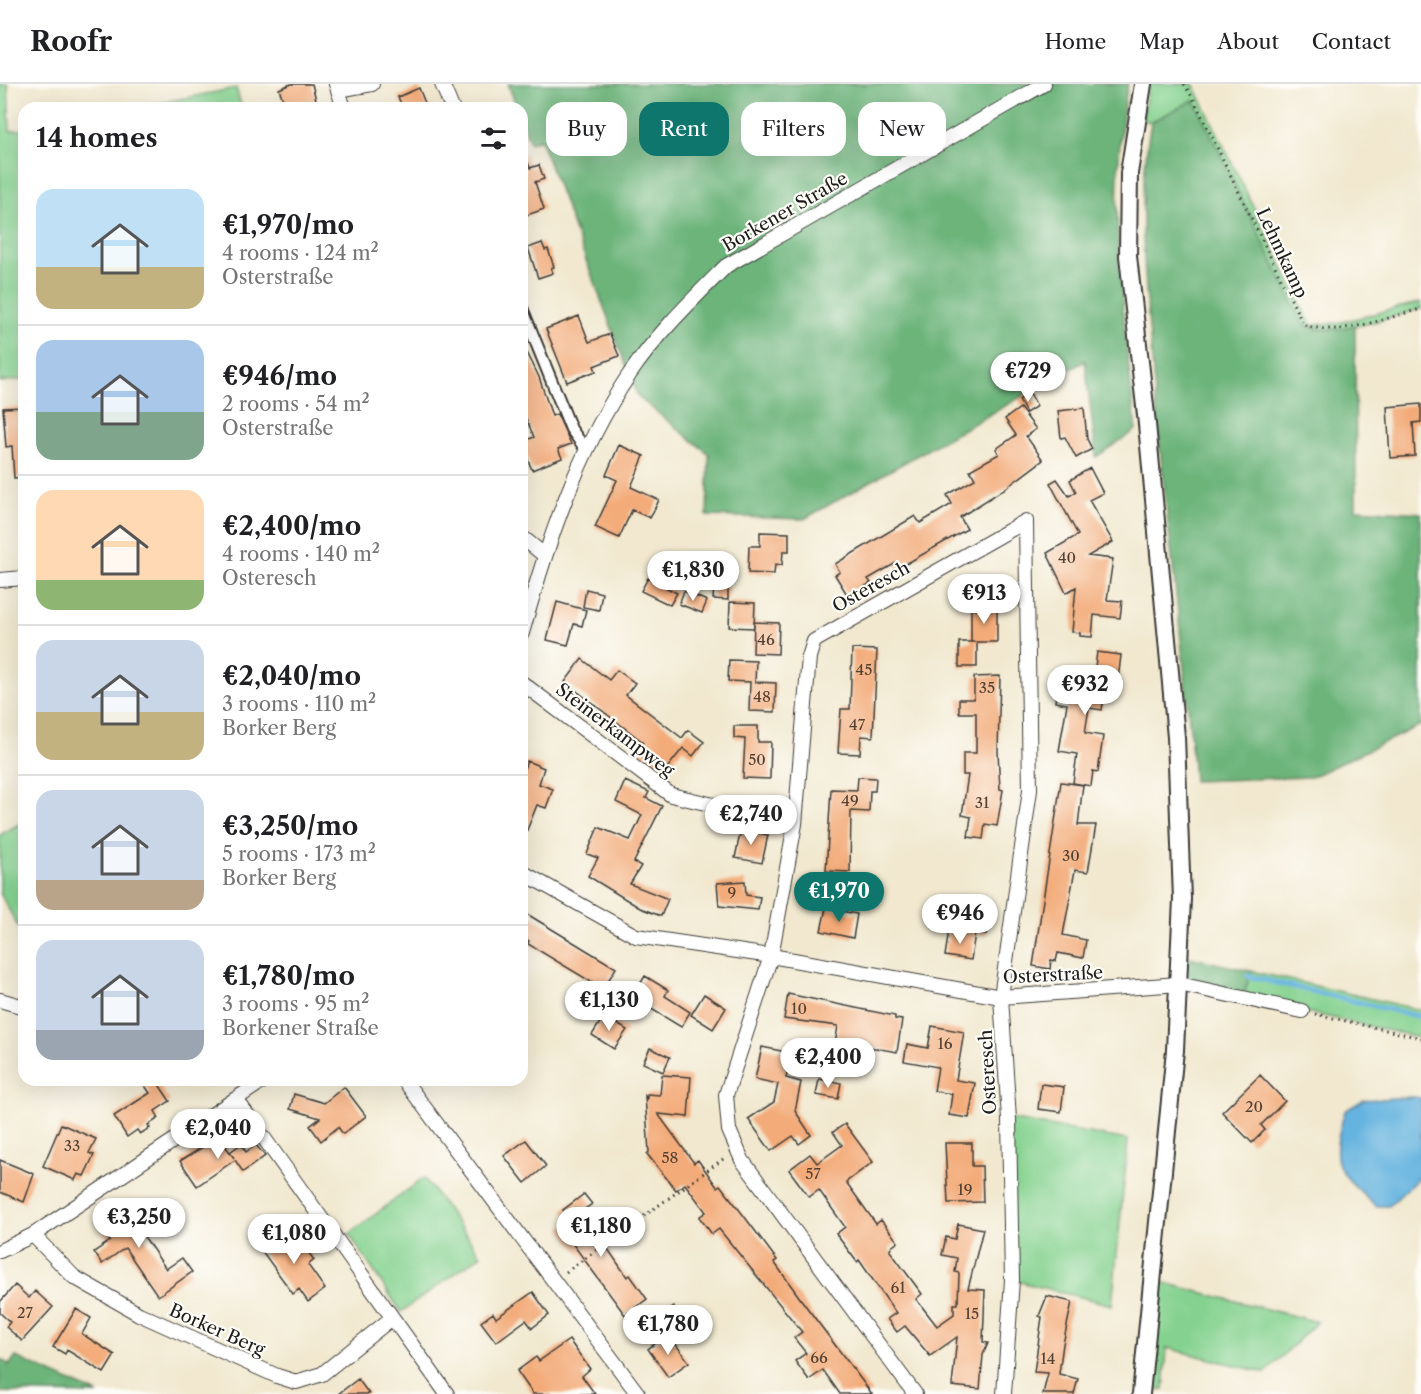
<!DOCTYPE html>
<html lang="en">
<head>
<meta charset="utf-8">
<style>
	body { margin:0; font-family:"Libre Caslon Text",serif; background:#f6f6f6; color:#202124; height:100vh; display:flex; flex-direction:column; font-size:22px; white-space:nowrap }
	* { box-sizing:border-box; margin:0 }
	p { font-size:20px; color:#757577 }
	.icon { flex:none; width:33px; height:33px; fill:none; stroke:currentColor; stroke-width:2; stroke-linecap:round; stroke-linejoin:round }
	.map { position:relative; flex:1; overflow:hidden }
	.side { position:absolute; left:18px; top:18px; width:510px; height:984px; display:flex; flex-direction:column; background:#fff; border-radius:18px; box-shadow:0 6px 24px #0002 }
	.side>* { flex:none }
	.guide { position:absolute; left:546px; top:18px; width:570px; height:54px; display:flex; gap:12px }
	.price { position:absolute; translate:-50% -51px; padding:0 14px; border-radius:21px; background:#fff; color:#222; font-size:20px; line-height:39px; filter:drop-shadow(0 2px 3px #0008) }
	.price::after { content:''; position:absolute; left:50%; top:36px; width:18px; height:14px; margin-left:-9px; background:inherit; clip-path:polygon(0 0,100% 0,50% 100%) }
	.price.selected { background:#0f766e; color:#fff }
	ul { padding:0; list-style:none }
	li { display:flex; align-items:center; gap:18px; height:150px; padding:0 18px }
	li+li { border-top:2px solid #e0e0e0 }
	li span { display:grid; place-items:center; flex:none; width:168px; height:120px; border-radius:18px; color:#555 }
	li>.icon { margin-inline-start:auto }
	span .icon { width:72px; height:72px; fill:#fffc; stroke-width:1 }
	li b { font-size:26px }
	h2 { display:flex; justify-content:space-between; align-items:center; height:72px; padding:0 18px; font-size:26px }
	.chip { padding:0 21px; border-radius:18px; background:#fff; box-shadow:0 6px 24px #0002; font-size:21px; line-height:54px }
	.chip.selected { background:#0f766e; color:#fff }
	header { display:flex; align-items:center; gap:36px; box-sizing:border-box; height:84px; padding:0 30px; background:#fff; border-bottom:2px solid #e0e0e0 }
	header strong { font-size:28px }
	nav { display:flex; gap:33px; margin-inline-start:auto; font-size:21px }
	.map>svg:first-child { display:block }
	.green { fill:#85d290; stroke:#507756; stroke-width:1.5 }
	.forest { fill:#6cb47a; stroke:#44684b; stroke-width:1.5 }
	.water { fill:#65b3df; stroke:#40687e; stroke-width:1.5 }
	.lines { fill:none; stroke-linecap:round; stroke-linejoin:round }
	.stream { stroke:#65b3df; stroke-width:5 }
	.building { fill:#f3ab79 }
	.pedestrian-casing { stroke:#3c3b37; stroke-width:14 }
	.minor-casing { stroke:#3c3b37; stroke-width:16 }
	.tertiary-casing { stroke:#3c3b37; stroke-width:20 }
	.path { stroke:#3c3b37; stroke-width:3; stroke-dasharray:1.5 4.5; stroke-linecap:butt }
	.pedestrian { stroke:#fff; stroke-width:10 }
	.minor { stroke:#fff; stroke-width:14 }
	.tertiary { stroke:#fff; stroke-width:16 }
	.labels { text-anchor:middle; stroke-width:4.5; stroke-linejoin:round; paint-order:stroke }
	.number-label { font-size:15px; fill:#524033 }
	.street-label { font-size:18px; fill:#1c1c1c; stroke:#fdfcf7 }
</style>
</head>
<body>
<header>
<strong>Roofr</strong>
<nav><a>Home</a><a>Map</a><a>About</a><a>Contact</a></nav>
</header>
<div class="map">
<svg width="1421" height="1310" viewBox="0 0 1421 1310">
	<rect width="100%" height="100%" fill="#fdfcf7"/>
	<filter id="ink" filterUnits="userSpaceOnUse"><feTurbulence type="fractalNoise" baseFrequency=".0167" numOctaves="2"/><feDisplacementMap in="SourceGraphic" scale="12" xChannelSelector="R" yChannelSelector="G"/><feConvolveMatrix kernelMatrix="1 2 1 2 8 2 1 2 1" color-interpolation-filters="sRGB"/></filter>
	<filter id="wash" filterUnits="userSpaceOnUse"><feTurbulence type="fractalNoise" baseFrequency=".008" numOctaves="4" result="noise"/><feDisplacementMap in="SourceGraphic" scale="24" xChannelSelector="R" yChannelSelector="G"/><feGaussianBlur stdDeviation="1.35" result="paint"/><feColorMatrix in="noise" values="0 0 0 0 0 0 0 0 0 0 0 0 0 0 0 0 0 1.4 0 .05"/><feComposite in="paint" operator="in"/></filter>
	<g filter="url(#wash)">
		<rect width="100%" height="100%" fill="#f1e8cf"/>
		<path class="green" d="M 0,0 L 8,0 L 10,47 L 24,45 L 24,295 L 0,298 Z
			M 1149,0 L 1193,0 L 1195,3 L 1311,241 L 1338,239 L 1421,218 L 1421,225 C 1387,233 1335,255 1303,240 L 1194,16 L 1151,38 L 1142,36 Z
			M 236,4 L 242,24 L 134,24 Z
			M 24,737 L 24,854 L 0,809 L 0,751 Z
			M 1251,887 L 1421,926 L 1421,954 L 1243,914 Z
			M 1009,1035 L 1128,1056 L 1112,1221 L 1012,1196 Z
			M 424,1094 L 481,1171 L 401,1228 L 349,1150 Z
			M 1153,1196 L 1317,1238 L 1265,1289 L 1167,1264 L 1164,1306 L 1149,1304 Z"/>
		<path class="forest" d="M 508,0 L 1128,0 C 1106,116 1123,230 1136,346 L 1096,373 L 1085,277 L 804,435 L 707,432 L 709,370 L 638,313 L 540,55 L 530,59 L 522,37 L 522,24 L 517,24 Z
			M 1194,16 L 1303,240 C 1322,249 1336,246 1355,241 L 1356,425 L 1421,429 L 1421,641 L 1311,693 L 1194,697 C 1184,556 1163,417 1152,277 C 1145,197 1136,118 1151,38 Z
			M 1180,871 L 1251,887 L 1243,914 L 1179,900 Z
			M 16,1273 L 98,1310 L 0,1308 L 0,1274 L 9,1281 Z"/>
		<path class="water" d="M 1413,1013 L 1421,1014 L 1421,1092 L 1389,1122 L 1376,1122 C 1336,1084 1328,1083 1345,1027 L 1363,1016 Z"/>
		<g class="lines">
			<path class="stream" d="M 1248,892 L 1421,933"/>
		</g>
		<g id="blocks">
			<path class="building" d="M 291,0 L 312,0 L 318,24 L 286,24 L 279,5 Z
				M 419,4 L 427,24 L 403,24 L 398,13 Z
				M 524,67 L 530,84 L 539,81 L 544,95 L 535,98 L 544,125 L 522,133 Z
				M 542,159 L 545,166 L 548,165 L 554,183 L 551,184 L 553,189 L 538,194 L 528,164 Z
				M 579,232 L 589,258 L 610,250 L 619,272 L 594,282 L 596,287 L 567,298 L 546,245 Z
				M 522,258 L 539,293 L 552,332 L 557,330 L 571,360 L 558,365 L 562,374 L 532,386 L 522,361 L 522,358 L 534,353 L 522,325 Z
				M 1030,309 L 1037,322 L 1026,329 L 1019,316 Z
				M 1421,320 L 1421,338 L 1413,339 L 1415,372 L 1390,374 L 1387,323 Z
				M 24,323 L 24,393 L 14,394 L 12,362 L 6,363 L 3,324 Z
				M 1020,324 L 1036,345 L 1026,352 L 1043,376 L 1006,404 L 960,433 L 967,445 L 899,484 L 896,479 L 868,495 L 871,499 L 848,512 L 835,491 L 840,488 L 835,480 L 915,432 L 920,439 L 952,420 L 947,411 L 975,395 L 970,386 L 999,370 L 996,365 L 1016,351 L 1005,335 Z
				M 1084,324 L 1087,355 L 1092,365 L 1076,374 L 1065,353 L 1061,354 L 1058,327 Z
				M 619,361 L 644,372 L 631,403 L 659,416 L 650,434 L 632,426 L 619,454 L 595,443 L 617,396 L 606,391 Z
				M 1090,384 L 1103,409 L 1089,416 L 1113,458 L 1088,472 L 1113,475 L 1107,516 L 1122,517 L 1120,534 L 1094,531 L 1092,553 L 1080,552 L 1080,549 L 1072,548 L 1076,503 L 1066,509 L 1047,469 L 1078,451 L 1050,399 L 1057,395 L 1069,412 L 1076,408 L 1070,396 Z
				M 760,448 L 789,449 L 789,467 L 783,467 L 782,481 L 775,480 L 774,490 L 748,489 L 749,462 L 760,462 Z
				M 648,494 L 677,509 L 670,521 L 641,507 Z
				M 714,502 L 728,503 L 728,516 L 713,515 Z
				M 586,505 L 602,509 L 599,526 L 583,523 Z
				M 684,507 L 707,517 L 702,529 L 679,520 Z
				M 557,518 L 586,526 L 582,542 L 574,540 L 568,561 L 547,556 Z
				M 730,518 L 755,519 L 754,544 L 729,543 Z
				M 997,524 L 997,558 L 971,558 L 971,525 Z
				M 754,538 L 779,539 L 778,570 L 753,569 Z
				M 959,558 L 977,558 L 977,583 L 959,583 Z
				M 852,565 L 877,566 L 873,653 L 861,652 L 860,670 L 838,669 L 841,625 L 850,625 Z
				M 1097,568 L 1121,571 L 1118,596 L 1107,594 L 1102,626 L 1089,624 L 1085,649 L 1103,652 L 1098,688 L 1093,687 L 1091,702 L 1073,699 L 1077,670 L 1059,667 L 1067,620 L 1055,618 L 1058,597 L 1072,599 L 1073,595 L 1093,598 Z
				M 582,575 L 609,596 L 617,586 L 635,599 L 626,611 L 682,654 L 688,646 L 704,658 L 693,672 L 683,664 L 664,688 L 636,666 L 643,658 L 565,598 Z
				M 729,576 L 756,577 L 755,598 L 776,599 L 775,628 L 749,627 L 750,598 L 728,597 Z
				M 1000,592 L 998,668 L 1000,705 L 1003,706 L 997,742 L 985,740 L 983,755 L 968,753 L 971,733 L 962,731 L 968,691 L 963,691 L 963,669 L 976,669 L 976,629 L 959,629 L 959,615 L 974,615 L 974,593 Z
				M 734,642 L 758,642 L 758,658 L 771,658 L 770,695 L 743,694 L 745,655 L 734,654 Z
				M 527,677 L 544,684 L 539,700 L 553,705 L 546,724 L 537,721 L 523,756 L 522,690 Z
				M 858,693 L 876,694 L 875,707 L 870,707 L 869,728 L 851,727 L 850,788 L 826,787 L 831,705 L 857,706 Z
				M 625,697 L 649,708 L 646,714 L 662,722 L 634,778 L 641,782 L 630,800 L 668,815 L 661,832 L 640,824 L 588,792 L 598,774 L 587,770 L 598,743 L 630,756 L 642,731 L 616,718 Z
				M 1061,698 L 1083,701 L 1078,741 L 1096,741 L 1088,788 L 1075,786 L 1063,851 L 1086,856 L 1083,874 L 1058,869 L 1056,877 L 1051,876 L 1050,885 L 1033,882 Z
				M 741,745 L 768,751 L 762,779 L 735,774 Z
				M 745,797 L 746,811 L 760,813 L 758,826 L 719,822 L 717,799 Z
				M 975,819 L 990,821 L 986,851 L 971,848 Z
				M 826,824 L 857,830 L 853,854 L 821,847 Z
				M 522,827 L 616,884 L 603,905 L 528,860 L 529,857 L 522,852 Z
				M 949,845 L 975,849 L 971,876 L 945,872 Z
				M 645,892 L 668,906 L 665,912 L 690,928 L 681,943 L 632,913 Z
				M 704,910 L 726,924 L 713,945 L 691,931 Z
				M 788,910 L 895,932 L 895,935 L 902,936 L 897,968 L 852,960 L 851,963 L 835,960 L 838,942 L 784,935 Z
				M 604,932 L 627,946 L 614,965 L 592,951 Z
				M 932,942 L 964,948 L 956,996 L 975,999 L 969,1034 L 949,1031 L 952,1010 L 934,1007 L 938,983 L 904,977 L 907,960 L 928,964 Z
				M 762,963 L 791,969 L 786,994 L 801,998 L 795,1027 L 811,1051 L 799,1060 L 793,1052 L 771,1067 L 748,1035 L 774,1018 L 778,1000 L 755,995 Z
				M 650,964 L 670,973 L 663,988 L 643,979 Z
				M 662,991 L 691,993 L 688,1033 L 658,1030 L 694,1079 L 698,1076 L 717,1103 L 720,1101 L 741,1128 L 777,1176 L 774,1178 L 805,1221 L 872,1310 L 840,1310 L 823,1286 L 809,1296 L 795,1277 L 806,1269 L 794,1254 L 802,1248 L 719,1145 L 712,1150 L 699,1133 L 706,1128 L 685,1100 L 676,1106 L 647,1070 L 649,1068 L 645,1012 L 647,1015 L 647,1010 L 660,1011 Z
				M 1260,991 L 1285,1017 L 1261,1041 L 1265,1046 L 1252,1059 L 1222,1028 Z
				M 819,995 L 841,999 L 838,1015 L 816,1011 Z
				M 141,996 L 156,996 L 170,1017 L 155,1027 L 159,1034 L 148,1041 L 150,1044 L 140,1050 L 137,1046 L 127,1053 L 114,1032 L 150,1009 Z
				M 1041,1000 L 1064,1003 L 1061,1028 L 1038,1025 Z
				M 344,1003 L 366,1032 L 343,1050 L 338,1043 L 321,1057 L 310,1042 L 320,1034 L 290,1025 L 294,1010 L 324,1019 Z
				M 61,1040 L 96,1055 L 89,1069 L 94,1071 L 84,1092 L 78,1090 L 75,1096 L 43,1082 Z
				M 845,1040 L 873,1078 L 846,1098 L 876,1140 L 881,1136 L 898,1158 L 890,1164 L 890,1167 L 922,1210 L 916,1215 L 937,1242 L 954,1230 L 954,1220 L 958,1220 L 959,1189 L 955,1188 L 957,1174 L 942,1171 L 946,1153 L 955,1155 L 958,1140 L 983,1145 L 968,1205 L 985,1206 L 983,1258 L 988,1259 L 983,1271 L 980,1305 L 952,1302 L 957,1253 L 930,1272 L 905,1242 L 897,1248 L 887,1235 L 896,1229 L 859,1176 L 857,1178 L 836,1150 L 845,1143 L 819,1106 L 809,1113 L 789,1086 L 810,1070 L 817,1079 L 842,1061 L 833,1048 Z
				M 219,1053 L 234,1074 L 230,1068 L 241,1060 L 246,1068 L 256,1061 L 265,1072 L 243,1088 L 235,1076 L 197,1102 L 180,1077 Z
				M 526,1056 L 546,1082 L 525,1099 L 504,1072 Z
				M 945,1059 L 972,1059 L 972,1082 L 982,1082 L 983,1118 L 948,1119 Z
				M 0,1076 L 34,1090 L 24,1118 L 0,1108 Z
				M 584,1110 L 592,1120 L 582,1127 L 627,1193 L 630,1191 L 647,1215 L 625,1231 L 561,1144 L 571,1137 L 563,1126 Z
				M 144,1122 L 157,1141 L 143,1151 L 166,1185 L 182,1174 L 192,1188 L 158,1212 L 125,1164 L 102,1180 L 94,1168 L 110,1157 L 98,1139 L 119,1125 L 126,1135 Z
				M 292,1145 L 314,1176 L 308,1181 L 325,1205 L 308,1218 L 299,1205 L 293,1210 L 262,1167 Z
				M 15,1201 L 29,1214 L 35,1207 L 53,1223 L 22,1257 L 6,1243 L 10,1238 L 0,1229 L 0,1218 Z
				M 533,1208 L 549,1231 L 532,1244 L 526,1236 L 496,1258 L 481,1238 L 493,1229 L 496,1234 Z
				M 1047,1212 L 1072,1218 L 1063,1260 L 1059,1290 L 1078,1295 L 1074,1310 L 1043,1310 L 1048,1289 L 1034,1288 L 1042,1233 L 1039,1232 Z
				M 673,1222 L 685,1238 L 669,1249 L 658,1232 Z
				M 76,1225 L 91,1234 L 82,1250 L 115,1271 L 104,1289 L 67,1266 L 65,1270 L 53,1263 Z
				M 668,1250 L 689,1278 L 668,1293 L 648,1265 Z
				M 569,1256 L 590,1285 L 582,1292 L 595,1310 L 533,1310 L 517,1287 L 536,1273 L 539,1277 Z
				M 358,1295 L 369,1310 L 338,1310 Z"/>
		</g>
	</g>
	<g filter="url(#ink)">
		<use href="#blocks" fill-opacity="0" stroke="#3c3b37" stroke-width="1.5"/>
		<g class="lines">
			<defs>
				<path id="pedestrian" d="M 522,224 L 571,345 L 587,367"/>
				<path id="minor" d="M 336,0 L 344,24
					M 442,0 L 452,24
					M 338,6 L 372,0
					M 522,453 L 544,471
					M 0,496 L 24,494
					M 522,549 C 547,460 577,368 629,291 C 656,251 692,216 726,182 L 1044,0
					M 522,599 L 671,711 L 795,740
					M 522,788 L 636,852 L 771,872 L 1001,913 L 1179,900 L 1302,927
					M 0,916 L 24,923
					M 404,996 L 638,1310
					M 236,1015 L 447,1310
					M 33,1151 L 74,1193 L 139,1230 L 277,1292 L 296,1298 L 322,1290 L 392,1234
					M 0,1167 L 33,1151 L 264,996
					M 915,1310 L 742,1076 L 729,1046 L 726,1011 L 771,872 L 795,740 L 809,573 L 814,557 L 1026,437 L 1030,706 L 1001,913 L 1009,1035 L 1012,1196 L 1004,1310"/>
				<path id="tertiary" d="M 1141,1310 L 1175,966 L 1182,815 L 1176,653 L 1147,340 L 1128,172 L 1129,89 L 1143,0"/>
			</defs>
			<use href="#pedestrian" class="pedestrian-casing"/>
			<use href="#minor" class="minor-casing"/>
			<use href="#tertiary" class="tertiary-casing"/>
			<path class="path" d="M 1184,0 L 1194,16 L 1303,240 C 1335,255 1387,233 1421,225
				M 1315,930 L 1421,954
				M 566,1188 L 726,1073"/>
			<use href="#pedestrian" class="pedestrian"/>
			<use href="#minor" class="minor"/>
			<use href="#tertiary" class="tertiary"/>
		</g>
	</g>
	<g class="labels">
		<g class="number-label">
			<text x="1067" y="479">40</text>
			<text x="766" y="561">46</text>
			<text x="864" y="591">45</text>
			<text x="987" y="609">35</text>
			<text x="762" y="618">48</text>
			<text x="857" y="646">47</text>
			<text x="757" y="681">50</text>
			<text x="850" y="722">49</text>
			<text x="982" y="724">31</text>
			<text x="1071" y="777">30</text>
			<text x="732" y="814">9</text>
			<text x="799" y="930">10</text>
			<text x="945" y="965">16</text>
			<text x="1254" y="1028">20</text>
			<text x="72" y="1067">33</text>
			<text x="670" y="1079">58</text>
			<text x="813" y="1095">57</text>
			<text x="965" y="1111">19</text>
			<text x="898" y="1209">61</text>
			<text x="25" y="1234">27</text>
			<text x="972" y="1235">15</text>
			<text x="819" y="1279">66</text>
			<text x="1048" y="1280">14</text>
		</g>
		<g class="street-label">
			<text transform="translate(785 128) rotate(-30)" y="6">Borkener Straße</text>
			<text transform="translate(1282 169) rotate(65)" y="6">Lehmkamp</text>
			<text transform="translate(871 503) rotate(-29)" y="6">Osteresch</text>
			<text transform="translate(615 646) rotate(37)" y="6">Steinerkampweg</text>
			<text transform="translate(1053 891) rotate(-3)" y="6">Osterstraße</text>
			<text transform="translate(988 988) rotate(-93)" y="6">Osteresch</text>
			<text transform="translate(217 1246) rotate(24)" y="6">Borker Berg</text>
		</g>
	</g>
</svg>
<b class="price" style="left:1028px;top:319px">€729</b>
<b class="price" style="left:693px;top:518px">€1,830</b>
<b class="price" style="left:984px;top:541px">€913</b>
<b class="price" style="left:1085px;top:632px">€932</b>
<b class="price" style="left:751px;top:762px">€2,740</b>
<b class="price selected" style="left:839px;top:839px">€1,970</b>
<b class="price" style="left:960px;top:861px">€946</b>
<b class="price" style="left:609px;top:948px">€1,130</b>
<b class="price" style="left:828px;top:1005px">€2,400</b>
<b class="price" style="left:218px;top:1076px">€2,040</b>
<b class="price" style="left:139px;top:1165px">€3,250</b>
<b class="price" style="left:601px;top:1174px">€1,180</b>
<b class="price" style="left:294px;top:1181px">€1,080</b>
<b class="price" style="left:668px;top:1272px">€1,780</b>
<div class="guide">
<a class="chip">Buy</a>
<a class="chip selected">Rent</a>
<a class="chip">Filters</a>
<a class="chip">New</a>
</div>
<section class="side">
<h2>14 homes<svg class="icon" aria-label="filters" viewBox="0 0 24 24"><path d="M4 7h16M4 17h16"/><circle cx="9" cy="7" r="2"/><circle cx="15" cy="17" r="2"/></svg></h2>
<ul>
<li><span style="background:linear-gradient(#bfe0f5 65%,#c2b280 0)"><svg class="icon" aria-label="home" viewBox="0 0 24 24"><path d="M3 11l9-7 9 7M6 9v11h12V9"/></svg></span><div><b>€1,970/mo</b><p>4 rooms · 124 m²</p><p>Osterstraße</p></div></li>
<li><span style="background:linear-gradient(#a9c7e8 60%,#7fa58c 0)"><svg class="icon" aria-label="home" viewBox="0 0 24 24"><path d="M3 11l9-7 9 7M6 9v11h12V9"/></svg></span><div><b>€946/mo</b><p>2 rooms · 54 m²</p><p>Osterstraße</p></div></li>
<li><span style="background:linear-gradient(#ffd9b3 75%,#8fb573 0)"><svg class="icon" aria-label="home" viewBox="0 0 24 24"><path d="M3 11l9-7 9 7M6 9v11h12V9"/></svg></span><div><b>€2,400/mo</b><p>4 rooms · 140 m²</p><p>Osteresch</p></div></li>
<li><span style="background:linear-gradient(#c9d6e8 60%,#c2b280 0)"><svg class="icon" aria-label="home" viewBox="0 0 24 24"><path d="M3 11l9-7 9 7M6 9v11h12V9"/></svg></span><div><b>€2,040/mo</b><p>3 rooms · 110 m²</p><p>Borker Berg</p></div></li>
<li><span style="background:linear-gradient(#c9d6e8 75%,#b9a48a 0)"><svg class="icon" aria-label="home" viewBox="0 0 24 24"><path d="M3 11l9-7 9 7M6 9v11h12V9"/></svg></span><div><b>€3,250/mo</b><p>5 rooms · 173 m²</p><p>Borker Berg</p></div></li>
<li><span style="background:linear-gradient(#c9d6e8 75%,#9aa5b1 0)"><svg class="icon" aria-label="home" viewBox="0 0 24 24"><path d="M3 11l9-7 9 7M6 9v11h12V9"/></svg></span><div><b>€1,780/mo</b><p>3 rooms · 95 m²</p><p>Borkener Straße</p></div></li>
</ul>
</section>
</div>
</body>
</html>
